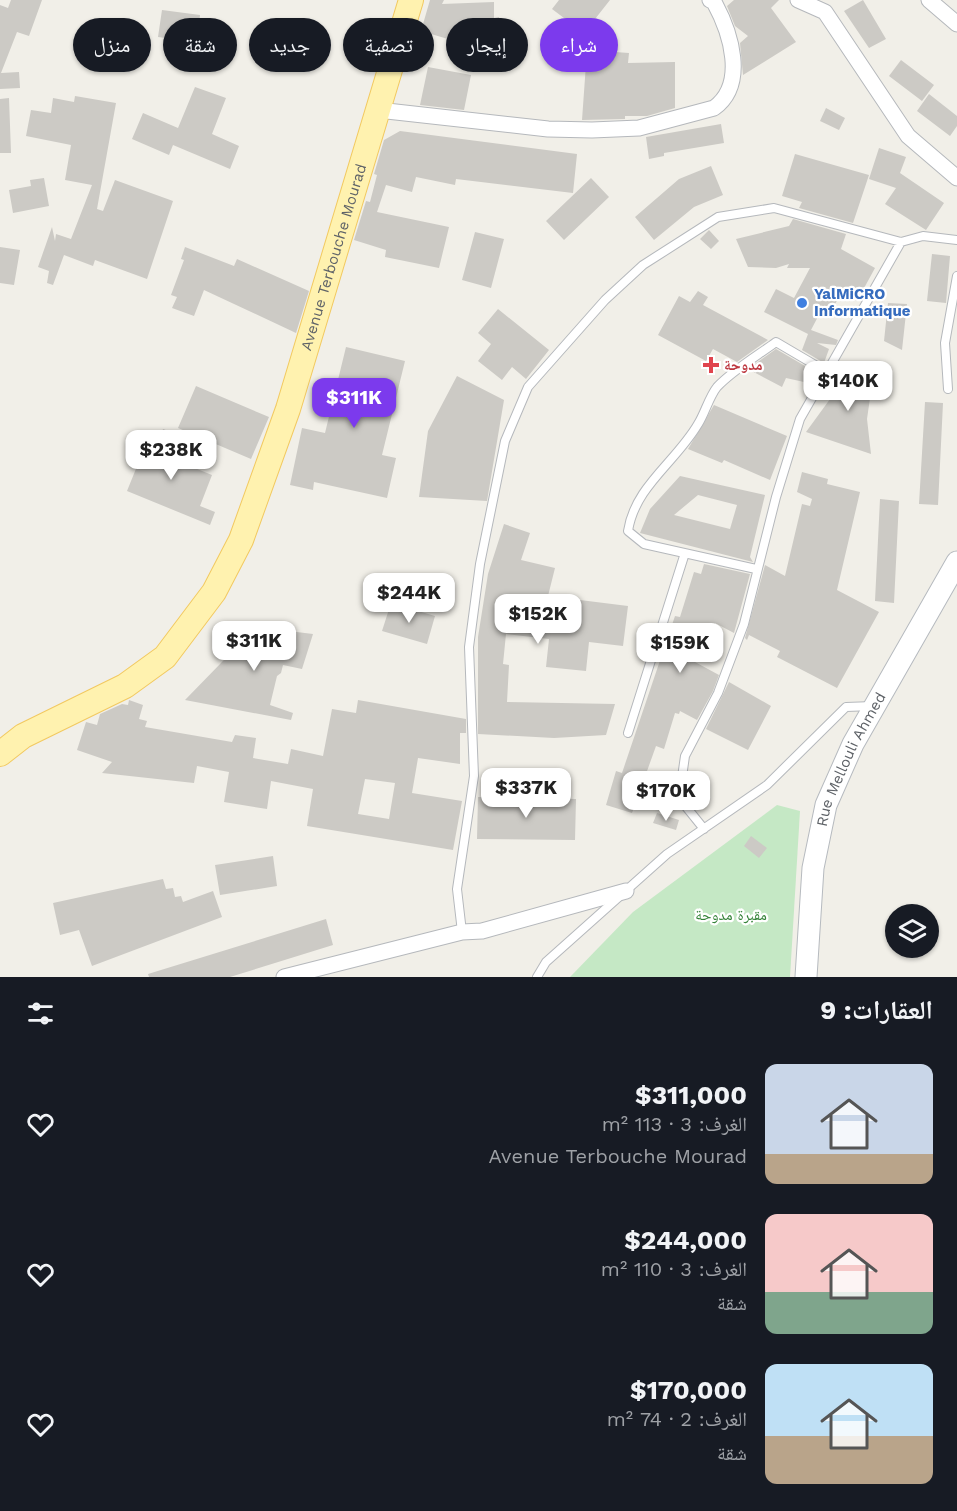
<!DOCTYPE html>
<html lang="ar">
<head>
<meta charset="utf-8">
<style>
	body { margin:0; font-family:"Work Sans","Noto Naskh Arabic",sans-serif; background:#20242c; color:#f1f3f6; direction:rtl; height:100vh; display:flex; flex-direction:column; font-size:22px; white-space:nowrap }
	* { box-sizing:border-box; margin:0 }
	p { font-size:20px; color:#9ea1a6 }
	.icon { flex:none; width:33px; height:33px; fill:none; stroke:currentColor; stroke-width:2; stroke-linecap:round; stroke-linejoin:round }
	.map { position:relative; height:977px; overflow:hidden; direction:ltr }
	.sheet { display:flex; flex-direction:column; background:#171b24; flex:1 }
	.sheet>* { flex:none }
	.hud { position:absolute; left:18px; top:18px; width:600px; height:54px; direction:rtl; display:flex; gap:12px }
	.buttons { position:absolute; left:885px; top:904px; display:grid; gap:12px }
	.buttons a { display:grid; place-items:center; width:54px; height:54px; border-radius:50%; background:#171b24; box-shadow:0 2px 4px #0004; font-size:30px }
	.price { position:absolute; translate:-50% -51px; padding:0 14px; border-radius:12px; background:#fff; color:#222; font-size:20px; line-height:39px; filter:drop-shadow(0 2px 3px #0008) }
	.price::after { content:''; position:absolute; left:50%; top:36px; width:18px; height:14px; margin-left:-9px; background:inherit; clip-path:polygon(0 0,100% 0,50% 100%) }
	.price.current { background:#7c3aed; color:#fff }
	ul { padding:0; list-style:none }
	li { display:flex; align-items:center; gap:18px; height:150px; padding:0 24px }
	li span { display:grid; place-items:center; flex:none; width:168px; height:120px; border-radius:12px; color:#555 }
	li>.icon { margin-inline-start:auto }
	span .icon { width:72px; height:72px; fill:#fffc; stroke-width:1 }
	li b { font-size:26px }
	h2 { display:flex; justify-content:space-between; align-items:center; height:72px; padding:0 24px; font-size:26px }
	.pill { padding:0 21px; border-radius:27px; background:#171b24; box-shadow:0 2px 4px #0004; font-size:21px; line-height:54px }
	.pill.current { background:#7c3aed; color:#fff }
	.map>svg:first-child { display:block }
	.green { fill:#c5e8c5 }
	.building { fill:#cccac5; fill-rule:evenodd }
	.lines { fill:none; stroke-linecap:round; stroke-linejoin:round }
	.lane-casing { stroke:#b5b8bc; stroke-width:10 }
	.street-casing { stroke:#b5b8bc; stroke-width:17 }
	.secondary-casing { stroke:#b6babf; stroke-width:23 }
	.primary-casing { stroke:#f2c960; stroke-width:26 }
	.lane { stroke:#fff; stroke-width:8 }
	.street { stroke:#fff; stroke-width:15 }
	.secondary { stroke:#fff; stroke-width:21 }
	.primary { stroke:#fff2af; stroke-width:24 }
	.shop-dot { fill:#3f7fe0; stroke:#fff; stroke-width:2 }
	.health-dot { fill:#e0444e; stroke:#fff; stroke-width:2 }
	.labels { text-anchor:middle; stroke-width:4.5; stroke-linejoin:round; paint-order:stroke }
	.street-label { font-size:15px; fill:#5f6368; stroke:#fff }
	.shop-label { font-size:15px; font-weight:bold; fill:#366cbe; stroke:#fff; text-anchor:start }
	.health-label { font-size:15px; font-weight:bold; fill:#be3a42; stroke:#fff; text-anchor:start }
	.park-label { font-size:15px; fill:#348238; stroke:#fff }
</style>
</head>
<body>
<div class="map">
<svg width="957" height="977" viewBox="0 0 957 977">
	<rect width="100%" height="100%" fill="#f1efe8"/>
	<path class="green" d="M 777,805 L 800,811 L 790,977 L 570,977 L 633,912 Z"/>
	<path class="building" d="M 11,0 L 42,0 L 29,36 L 17,32 L 1,73 L 19,72 L 20,88 L 0,89 L 0,5 L 8,8 Z
		M 430,0 L 444,0 L 442,4 L 494,2 L 494,18 L 499,17 L 502,33 L 484,45 L 468,45 L 421,31 Z
		M 559,0 L 610,0 L 584,33 L 552,9 Z
		M 734,0 L 779,0 L 771,8 L 796,42 L 743,75 L 740,43 L 748,36 L 735,26 L 727,6 Z
		M 863,0 L 886,39 L 869,48 L 844,11 Z
		M 162,10 L 200,15 L 197,42 L 158,37 Z
		M 587,50 L 629,53 L 628,63 L 675,62 L 675,108 L 647,116 L 625,116 L 625,119 L 582,120 Z
		M 901,60 L 934,85 L 922,101 L 889,76 Z
		M 428,67 L 471,75 L 464,110 L 420,105 Z
		M 195,87 L 226,98 L 212,134 L 239,146 L 230,169 L 173,145 L 169,155 L 132,139 L 143,113 L 178,128 Z
		M 929,94 L 957,116 L 957,126 L 950,136 L 917,111 Z
		M 75,96 L 116,103 L 97,209 L 103,211 L 115,180 L 173,201 L 147,279 L 95,260 L 93,266 L 64,255 L 53,285 L 47,283 L 49,271 L 38,267 L 52,227 L 55,241 L 56,234 L 71,239 L 92,185 L 65,180 L 71,145 L 26,136 L 31,110 L 51,113 L 53,98 L 74,102 Z
		M 9,98 L 11,153 L 0,153 L 0,99 Z
		M 826,108 L 845,118 L 839,130 L 820,121 Z
		M 721,124 L 724,143 L 664,153 L 664,156 L 649,159 L 646,137 Z
		M 400,131 L 577,154 L 573,193 L 456,179 L 455,185 L 416,177 L 412,192 L 386,185 L 377,212 L 449,227 L 439,268 L 385,257 L 386,250 L 354,240 L 366,201 L 370,202 L 377,175 L 374,174 L 384,140 Z
		M 879,148 L 906,157 L 900,173 L 944,203 L 926,230 L 885,204 L 896,188 L 869,179 Z
		M 795,154 L 869,175 L 853,223 L 799,208 L 802,202 L 782,196 Z
		M 711,166 L 723,195 L 694,207 L 654,240 L 635,217 L 679,179 Z
		M 44,178 L 49,206 L 13,213 L 9,190 L 31,186 L 30,180 Z
		M 591,178 L 609,197 L 564,240 L 546,221 Z
		M 793,219 L 846,234 L 841,249 L 875,268 L 857,301 L 841,292 L 831,313 L 822,309 L 811,330 L 838,340 L 836,345 L 817,343 L 829,349 L 824,363 L 802,350 L 808,334 L 764,312 L 776,289 L 794,298 L 810,268 L 787,268 L 789,264 L 776,268 L 748,267 L 736,239 L 789,226 Z
		M 709,230 L 719,241 L 711,249 L 700,239 Z
		M 475,232 L 504,239 L 491,288 L 462,280 Z
		M 0,247 L 20,250 L 14,285 L 0,283 Z
		M 185,247 L 234,266 L 237,259 L 309,291 L 296,333 L 204,290 L 194,316 L 172,308 L 177,297 L 171,295 L 184,260 L 181,259 Z
		M 932,254 L 950,256 L 946,303 L 927,301 Z
		M 698,291 L 708,297 L 703,305 L 768,340 L 737,362 L 713,349 L 706,361 L 658,335 L 679,296 L 690,302 Z
		M 888,303 L 907,304 L 902,350 L 884,341 Z
		M 498,309 L 549,350 L 526,379 L 512,367 L 502,380 L 478,361 L 491,344 L 478,333 Z
		M 346,347 L 405,361 L 382,455 L 396,458 L 387,498 L 314,482 L 313,490 L 290,485 L 302,428 L 325,433 Z
		M 776,349 L 817,373 L 813,384 L 786,378 L 782,387 L 748,369 Z
		M 857,362 L 874,370 L 867,419 L 871,454 L 806,432 Z
		M 457,376 L 504,400 L 487,501 L 419,497 L 428,431 Z
		M 196,386 L 269,417 L 251,459 L 178,428 Z
		M 925,402 L 943,403 L 938,505 L 919,504 Z
		M 714,405 L 787,436 L 770,480 L 724,460 L 722,463 L 688,449 Z
		M 163,429 L 174,433 L 165,456 L 212,475 L 200,506 L 215,512 L 210,525 L 127,491 L 150,434 L 160,438 Z
		M 802,472 L 828,479 L 827,484 L 860,492 L 837,590 L 879,612 L 837,688 L 777,657 L 780,651 L 749,635 L 747,640 L 745,638 L 765,565 L 785,576 L 802,504 L 810,506 L 812,499 L 797,492 Z
		M 680,476 L 765,495 L 750,557 L 753,562 L 640,533 L 650,509 ZM 698,495 L 737,505 L 730,529 L 674,515 Z
		M 880,499 L 899,501 L 894,603 L 875,601 Z
		M 504,524 L 530,533 L 521,560 L 555,568 L 548,596 L 628,606 L 623,646 L 589,642 L 586,671 L 546,667 L 549,639 L 506,634 L 503,664 L 509,665 L 507,702 L 615,704 L 606,735 L 554,738 L 478,734 L 478,637 L 488,574 Z
		M 704,564 L 750,574 L 734,633 L 715,623 L 713,630 L 706,628 L 695,662 L 719,675 L 713,691 L 697,720 L 680,711 L 679,714 L 675,713 L 664,749 L 656,746 L 632,813 L 606,805 L 616,771 L 622,773 L 675,616 L 680,617 L 694,572 L 701,574 Z
		M 391,603 L 435,616 L 427,644 L 382,631 Z
		M 256,627 L 313,634 L 302,669 L 283,665 L 281,673 L 277,676 L 270,705 L 293,713 L 291,720 L 185,700 Z
		M 729,682 L 771,706 L 748,750 L 706,729 Z
		M 129,700 L 143,705 L 139,719 L 147,721 L 145,727 L 232,742 L 235,735 L 256,738 L 253,758 L 288,764 L 291,749 L 323,756 L 332,709 L 356,713 L 358,700 L 466,719 L 466,733 L 460,733 L 460,764 L 418,758 L 412,793 L 462,801 L 453,850 L 307,826 L 313,789 L 271,781 L 267,809 L 224,802 L 229,772 L 197,766 L 194,783 L 102,773 L 112,762 L 77,750 L 86,722 L 97,725 L 100,714 L 122,704 L 128,705 ZM 365,779 L 395,783 L 389,819 L 358,814 Z
		M 478,797 L 576,799 L 575,840 L 477,839 Z
		M 657,813 L 679,820 L 676,830 L 653,823 Z
		M 751,836 L 767,848 L 759,858 L 744,846 Z
		M 273,856 L 277,886 L 220,895 L 215,865 Z
		M 163,879 L 166,889 L 173,888 L 175,897 L 181,896 L 183,902 L 213,891 L 222,917 L 92,966 L 79,930 L 60,935 L 53,903 Z
		M 326,919 L 333,945 L 230,977 L 149,977 L 148,974 Z"/>
	<g class="lines">
		<defs>
			<path id="lane" d="M 948,389 L 945,343 L 957,276
				M 756,569 L 644,544 L 628,531 C 635,486 676,462 698,424 C 705,413 709,397 717,387 C 733,370 757,356 776,342 L 827,372
				M 628,733 L 685,553
				M 704,829 L 679,798 L 685,756 L 718,693 L 744,624 L 776,497 L 800,419 L 901,242
				M 462,932 L 457,889 L 474,776 L 469,647 L 480,564 L 505,441 L 528,387 L 605,300 L 643,265 L 718,217 L 774,208 L 901,242 L 923,236 L 957,240
				M 537,977 L 546,962 L 667,854 L 767,785 L 846,707 L 873,706"/>
			<path id="street" d="M 798,0 L 825,12 L 908,136 L 957,178
				M 929,0 L 957,24
				M 378,110 L 548,129 L 592,130 L 639,128 L 714,108 C 747,84 731,33 714,2 L 710,0
				M 284,977 L 462,932 L 482,931 L 626,891"/>
			<g id="secondary">
				<path id="s1" d="M 806,977 L 813,868 L 826,805 L 853,744 L 957,562"/>
			</g>
			<g id="primary">
				<path id="s2" d="M 0,754 L 23,736 L 125,686 L 165,657 L 214,592 L 241,540 L 288,409 L 411,0"/>
			</g>
		</defs>
		<use href="#lane" class="lane-casing"/>
		<use href="#street" class="street-casing"/>
		<use href="#secondary" class="secondary-casing"/>
		<use href="#primary" class="primary-casing"/>
		<use href="#lane" class="lane"/>
		<use href="#street" class="street"/>
		<use href="#secondary" class="secondary"/>
		<use href="#primary" class="primary"/>
	</g>
	<circle class="shop-dot" cx="802" cy="303" r="6"/>
	<path class="health-dot" d="M708 356h6v6h6v6h-6v6h-6v-6h-6v-6h6z"/>
	<g class="labels">
		<g class="street-label">
			<text dy="5" stroke="none"><textPath href="#s2" startOffset="630">Avenue Terbouche Mourad</textPath></text>
			<text dy="5" stroke="none"><textPath href="#s1" startOffset="225">Rue Mellouli Ahmed</textPath></text>
		</g>
		<g class="shop-label">
			<text x="814" y="299">YalMiCRO<tspan x="814" dy="17">Informatique</tspan></text>
		</g>
		<g class="health-label">
			<text x="724" y="370">مدوحة</text>
		</g>
		<g class="park-label">
			<text x="731" y="920">مقبرة مدوحة</text>
		</g>
	</g>
</svg>
<div class="buttons">
<a><svg class="icon" aria-label="layers" viewBox="0 0 24 24"><path d="M12 4l9 5-9 5-9-5zM3 14l9 5 9-5"/></svg></a>
</div>
<b class="price" style="left:848px;top:412px">$140K</b>
<b class="price current" style="left:354px;top:429px">$311K</b>
<b class="price" style="left:171px;top:481px">$238K</b>
<b class="price" style="left:409px;top:624px">$244K</b>
<b class="price" style="left:538px;top:645px">$152K</b>
<b class="price" style="left:254px;top:672px">$311K</b>
<b class="price" style="left:680px;top:674px">$159K</b>
<b class="price" style="left:526px;top:819px">$337K</b>
<b class="price" style="left:666px;top:822px">$170K</b>
<div class="hud">
<a class="pill current">شراء</a>
<a class="pill">إيجار</a>
<a class="pill">تصفية</a>
<a class="pill">جديد</a>
<a class="pill">شقة</a>
<a class="pill">منزل</a>
</div>
</div>
<section class="sheet">
<h2>العقارات: 9<svg class="icon" aria-label="filters" viewBox="0 0 24 24"><path d="M4 7h16M4 17h16"/><circle cx="9" cy="7" r="2"/><circle cx="15" cy="17" r="2"/></svg></h2>
<ul>
<li><span style="background:linear-gradient(#c9d6e8 75%,#b9a48a 0)"><svg class="icon" aria-label="home" viewBox="0 0 24 24"><path d="M3 11l9-7 9 7M6 9v11h12V9"/></svg></span><div><b>$311,000</b><p>الغرف: 3 · 113 m²</p><p>Avenue Terbouche Mourad</p></div><svg class="icon" aria-label="heart" viewBox="0 0 24 24"><path d="M12 20l-8-8c-3-5 5-10 8-4 3-6 11-1 8 4z"/></svg></li>
<li><span style="background:linear-gradient(#f6c9c9 65%,#7fa58c 0)"><svg class="icon" aria-label="home" viewBox="0 0 24 24"><path d="M3 11l9-7 9 7M6 9v11h12V9"/></svg></span><div><b>$244,000</b><p>الغرف: 3 · 110 m²</p><p>شقة</p></div><svg class="icon" aria-label="heart" viewBox="0 0 24 24"><path d="M12 20l-8-8c-3-5 5-10 8-4 3-6 11-1 8 4z"/></svg></li>
<li><span style="background:linear-gradient(#bfe0f5 60%,#b9a48a 0)"><svg class="icon" aria-label="home" viewBox="0 0 24 24"><path d="M3 11l9-7 9 7M6 9v11h12V9"/></svg></span><div><b>$170,000</b><p>الغرف: 2 · 74 m²</p><p>شقة</p></div><svg class="icon" aria-label="heart" viewBox="0 0 24 24"><path d="M12 20l-8-8c-3-5 5-10 8-4 3-6 11-1 8 4z"/></svg></li>
</ul>
</section>
</body>
</html>
